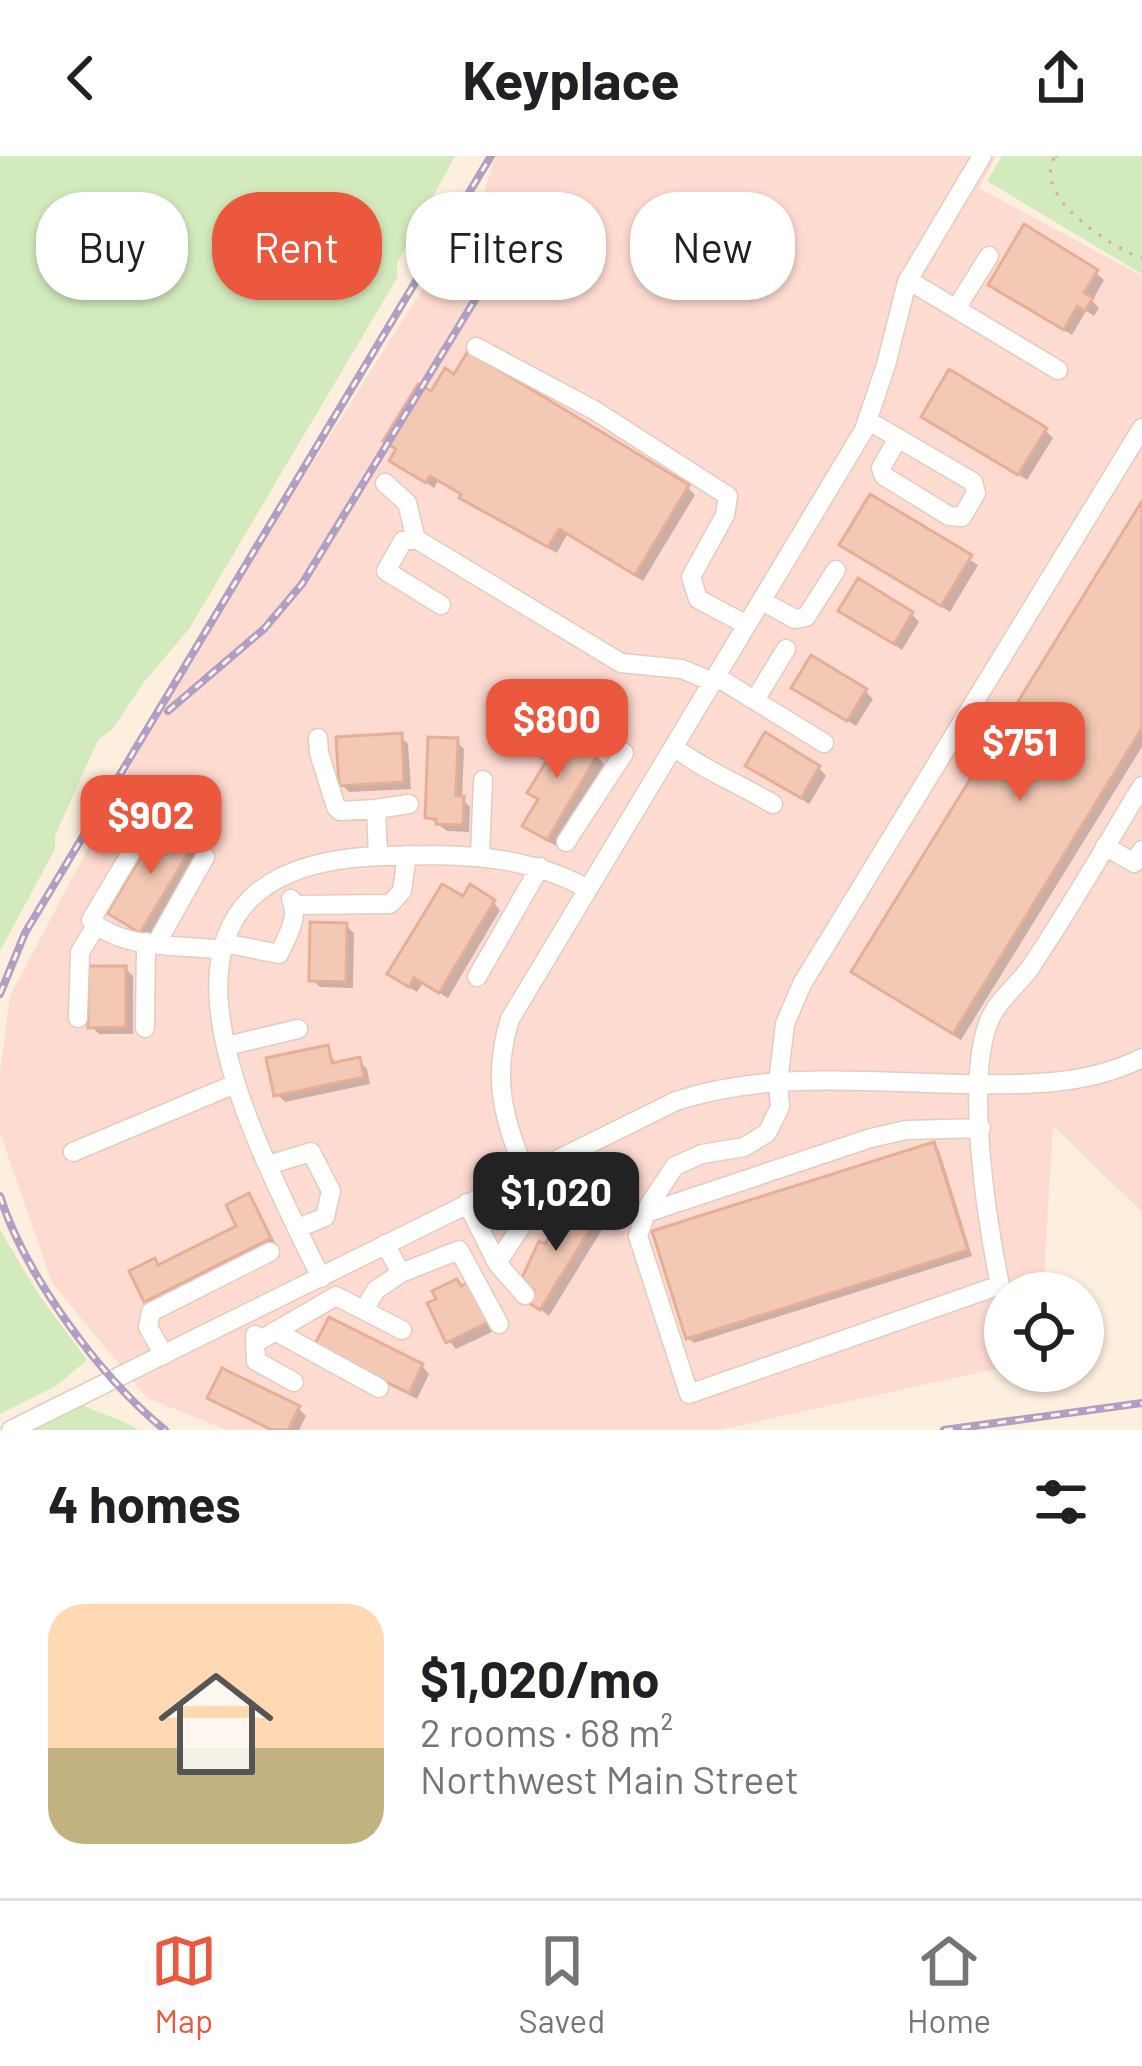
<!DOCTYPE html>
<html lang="en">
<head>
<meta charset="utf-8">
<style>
	body { margin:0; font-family:Barlow,sans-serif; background:#f6f6f6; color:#202124; height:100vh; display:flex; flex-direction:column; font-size:45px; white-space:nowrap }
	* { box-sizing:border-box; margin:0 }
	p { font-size:39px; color:#757577 }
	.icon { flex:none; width:66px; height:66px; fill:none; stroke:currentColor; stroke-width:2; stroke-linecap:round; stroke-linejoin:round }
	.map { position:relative; height:1274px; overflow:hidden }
	.drawer { display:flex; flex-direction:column; background:#fff; flex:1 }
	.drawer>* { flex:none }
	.guide { position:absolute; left:36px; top:36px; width:1071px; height:108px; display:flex; gap:24px }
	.buttons { position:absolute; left:984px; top:1116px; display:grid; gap:24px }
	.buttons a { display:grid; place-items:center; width:120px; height:120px; border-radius:50%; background:#fff; box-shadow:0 3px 9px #0004; font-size:60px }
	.price { position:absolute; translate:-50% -102px; padding:0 27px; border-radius:24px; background:#ec583e; color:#fff; font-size:39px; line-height:78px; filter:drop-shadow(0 3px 6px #0008) }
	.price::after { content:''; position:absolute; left:50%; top:72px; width:36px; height:27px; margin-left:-18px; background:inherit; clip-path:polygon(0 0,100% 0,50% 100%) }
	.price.on { background:#222; color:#fff }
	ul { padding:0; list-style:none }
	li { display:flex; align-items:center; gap:36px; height:300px; padding:0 48px }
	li+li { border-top:3px solid #e0e0e0 }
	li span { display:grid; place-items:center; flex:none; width:336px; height:240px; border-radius:36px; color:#555 }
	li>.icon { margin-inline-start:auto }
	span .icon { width:144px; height:144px; fill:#fffc; stroke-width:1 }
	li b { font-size:51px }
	h2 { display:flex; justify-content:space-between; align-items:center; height:144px; padding:0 48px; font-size:51px }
	.pill { padding:0 42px; border-radius:48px; background:#fff; box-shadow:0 3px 9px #0004; font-size:42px; line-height:108px }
	.pill.on { background:#ec583e; color:#fff }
	header { display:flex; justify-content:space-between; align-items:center; height:156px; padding:0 48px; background:#fff; font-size:54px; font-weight:700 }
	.tabs { display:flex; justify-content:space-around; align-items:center; height:168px; border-top:3px solid #e0e0e0; background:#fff; font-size:33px; color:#757577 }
	.tabs a { display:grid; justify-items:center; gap:6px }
	.tabs .on { color:#ec583e }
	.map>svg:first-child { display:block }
	.commercial { fill:#fedbd1 }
	.green { fill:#d3eabd }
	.shadow { fill:#0003 }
	.building { fill:#f3c9b5; stroke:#e6ae95; stroke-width:3 }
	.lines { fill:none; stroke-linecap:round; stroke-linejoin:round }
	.minor-casing { stroke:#e3ccbe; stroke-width:21 }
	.path { stroke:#d7ac99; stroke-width:3; stroke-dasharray:3 9; stroke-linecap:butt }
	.minor { stroke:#fff; stroke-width:18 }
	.rail-casing { stroke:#b09ec5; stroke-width:8 }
	.rail { stroke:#fff3e5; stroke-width:3; stroke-dasharray:9; stroke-linecap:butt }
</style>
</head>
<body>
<header><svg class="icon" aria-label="back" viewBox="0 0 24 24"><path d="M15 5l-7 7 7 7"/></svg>Keyplace<svg class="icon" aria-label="share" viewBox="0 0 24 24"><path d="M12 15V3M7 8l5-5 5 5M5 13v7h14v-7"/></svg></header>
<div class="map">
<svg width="1142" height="1274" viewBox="0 0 1142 1274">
	<rect width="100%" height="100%" fill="#fdefde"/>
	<path class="commercial" d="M 496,0 L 996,0 L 979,32 L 1142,120 L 1142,1056 L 1053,970 L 1043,1137 L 1005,1137 L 1005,1211 L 719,1274 L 227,1274 L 147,1242 L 52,1127 L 0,977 L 0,916 L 10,840 L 178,521 L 484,35 Z"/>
	<path class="green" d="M 0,0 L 455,0 L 397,107 L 397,122 L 189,473 L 143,527 L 113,573 L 98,584 L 55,680 L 55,693 L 0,795 Z
		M 1002,0 L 1142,0 L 1142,118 L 987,25 Z
		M 0,1074 L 39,1139 L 87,1204 L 56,1230 L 0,1258 Z
		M 83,1249 C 101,1259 122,1262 138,1274 L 33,1274 Z"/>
	<path class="shadow" d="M 1096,117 L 1104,124 L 1092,145 L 1099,152 L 1094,160 L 1086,155 L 1072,179 L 991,128 Z
		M 925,260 L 1045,274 L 1053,282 L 1027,324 Z
		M 387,285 L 687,331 L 695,339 L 643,425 L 567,379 L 557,397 L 470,349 L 463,340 L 438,325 L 434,332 L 393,304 L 398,295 Z
		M 871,342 L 978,409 L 950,456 L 843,389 Z
		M 1142,351 L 1142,591 L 961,884 L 863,823 Z
		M 841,455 L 912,458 L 919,466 L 902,494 Z
		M 795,532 L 865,535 L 873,543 L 856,570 Z
		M 400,580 L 408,588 L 411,633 L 349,636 L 341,628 Z
		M 456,585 L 464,593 L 462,643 L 470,651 L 469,676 L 447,675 L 428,661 Z
		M 597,600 L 604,608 L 556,690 L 534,677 L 526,669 L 540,645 L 531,636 Z
		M 748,609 L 819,612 L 826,620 L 809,648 Z
		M 194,687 L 201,694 L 148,782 L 111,757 Z
		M 464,745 L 493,746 L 500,754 L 448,842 L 423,827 L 417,836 L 398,825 L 391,818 Z
		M 346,770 L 354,777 L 353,832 L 320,831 L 312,823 Z
		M 125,812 L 133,820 L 133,878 L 99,878 L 91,870 Z
		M 327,892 L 337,910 L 359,905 L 367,913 L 370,928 L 285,946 L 277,938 Z
		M 933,989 L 939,994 L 972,1100 L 694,1187 L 688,1182 Z
		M 248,1041 L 277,1090 L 154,1152 L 146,1144 L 160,1112 L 240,1071 Z
		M 571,1050 L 603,1072 L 549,1160 L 531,1146 L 537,1136 L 524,1125 Z
		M 468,1130 L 494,1175 L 456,1193 L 449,1185 L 463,1133 Z
		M 325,1197 L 422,1210 L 429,1218 L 417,1243 Z
		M 211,1242 L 298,1252 L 306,1260 L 299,1274 L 269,1274 Z"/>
	<path class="building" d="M 1024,68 L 1098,114 L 1084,137 L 1093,142 L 1085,155 L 1077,150 L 1064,174 L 988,129 Z
		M 468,195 L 689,329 L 635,419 L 559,373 L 548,391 L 459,342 L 461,338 L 430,320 L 426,327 L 389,305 L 396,293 L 383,285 L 418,228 L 431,235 L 445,212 L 454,218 Z
		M 949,213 L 1047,272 L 1018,319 L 921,261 Z
		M 870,338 L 972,399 L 941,450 L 839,389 Z
		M 1142,345 L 1142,572 L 953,878 L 851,816 Z
		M 858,422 L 913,456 L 894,488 L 838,455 Z
		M 811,499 L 867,533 L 847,565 L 791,532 Z
		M 553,571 L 598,598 L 547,684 L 522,670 L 538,643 L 527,637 L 547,604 L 537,598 Z
		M 765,576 L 820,610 L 801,642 L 745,610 Z
		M 402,577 L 404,626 L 339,630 L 336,581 Z
		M 428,581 L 458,582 L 456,640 L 464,640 L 463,669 L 436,668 L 436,663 L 425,662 Z
		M 163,665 L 196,684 L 140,777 L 107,757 Z
		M 442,728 L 463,740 L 470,728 L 495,744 L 439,837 L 414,822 L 409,831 L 387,818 Z
		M 310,766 L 347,767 L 346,826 L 309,825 Z
		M 88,810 L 126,810 L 126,871 L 88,872 Z
		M 328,889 L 332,907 L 360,901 L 364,921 L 274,940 L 266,902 Z
		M 934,986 L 968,1094 L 686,1183 L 652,1075 Z
		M 249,1037 L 271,1082 L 144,1146 L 129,1115 L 155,1102 L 158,1109 L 236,1070 L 226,1049 Z
		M 570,1046 L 597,1062 L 540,1154 L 527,1146 L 534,1134 L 520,1126 L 539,1085 L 545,1088 Z
		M 457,1123 L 461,1130 L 469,1126 L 488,1166 L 446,1187 L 427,1147 L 436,1143 L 432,1135 Z
		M 329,1161 L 423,1208 L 409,1237 L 314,1190 Z
		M 222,1212 L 300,1250 L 288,1274 L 272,1274 L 207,1242 Z"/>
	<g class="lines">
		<defs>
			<path id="minor" d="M 908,124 L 1058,214
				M 957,151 L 989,100
				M 476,191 L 594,254 L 728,340 L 725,359 L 691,421 L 698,443 L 747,469
				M 867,264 L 973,326 L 976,337 L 962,361 L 949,360 L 884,320 L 881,312 L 898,282
				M 1142,272 L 802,828 L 785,868 L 778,926 L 780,951 L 767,977 L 744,991 L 702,998 L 675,1010 L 649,1049 L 638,1080 L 689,1238 L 1000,1129 C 987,1066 964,921 990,863 C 998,844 1018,829 1030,812 C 1070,753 1105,691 1142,630
				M 385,327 L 407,347 L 416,383
				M 762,445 L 795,463 L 806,461 L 836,414
				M 441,449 L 386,415 L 403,385 L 416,383 L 621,507 L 682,513 L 713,526
				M 717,521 L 824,587
				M 755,544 L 786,493
				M 318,582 L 319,597 L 336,651 L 340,655 L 376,653 L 378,700
				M 674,591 C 705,615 740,628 773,648
				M 376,653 L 409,648
				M 148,668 L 91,764 C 123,795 182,788 222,794
				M 566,686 L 624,597 L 586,574
				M 1105,690 L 1134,707 L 1142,694
				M 480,700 L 483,624
				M 295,749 L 390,748 L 402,735 L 407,699
				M 224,787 L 279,798 C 287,781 300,760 291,743
				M 156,788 L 205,701
				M 477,821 L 540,711
				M 78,862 L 80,796 L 96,770
				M 145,872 L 146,786
				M 226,890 L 298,873
				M 73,996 L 235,928
				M 268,1009 L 311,996 L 331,1035 L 325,1061 L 298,1072
				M 526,1019 C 504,962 491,924 510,863 L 864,274 L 886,209 L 907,126 L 982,0
				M 467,1047 L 497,1107 L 537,1046 L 581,1025 L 605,1039
				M 646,1057 L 871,982 L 906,974 L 981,972
				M 497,1107 L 525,1139
				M 401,1117 L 459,1094 L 499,1168
				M 321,1122 C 253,980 100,708 383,700 C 456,698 523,697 588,733
				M 364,1154 L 376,1134 L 401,1117 L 385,1088
				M 275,1175 L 379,1232
				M 255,1179 L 256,1205 L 294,1226
				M 257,1186 L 336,1140 L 402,1174
				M 164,1199 L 148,1171 L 151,1156 L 270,1096
				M 11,1274 L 676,945 C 770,914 872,927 970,928 C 1029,929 1088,929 1142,902"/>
		</defs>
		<use href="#minor" class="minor-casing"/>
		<path class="path" d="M 1055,0 L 1058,0
			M 1054,2 C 1033,41 1110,91 1142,102"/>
		<use href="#minor" class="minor"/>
		<defs>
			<path id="rail" d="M 168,555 L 264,473 L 302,428 L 501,101
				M 0,838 L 25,777 L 491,0
				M 0,1040 C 25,1119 100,1221 165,1274
				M 944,1274 L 1142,1247"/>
		</defs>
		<use href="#rail" class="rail-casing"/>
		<use href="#rail" class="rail"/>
	</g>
</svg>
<div class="buttons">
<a><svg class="icon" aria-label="locate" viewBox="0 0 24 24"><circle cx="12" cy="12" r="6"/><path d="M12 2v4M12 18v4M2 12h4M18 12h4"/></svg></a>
</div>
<b class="price" style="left:557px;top:625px">$800</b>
<b class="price" style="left:1020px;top:648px">$751</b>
<b class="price" style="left:151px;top:721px">$902</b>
<b class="price on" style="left:556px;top:1098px">$1,020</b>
<div class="guide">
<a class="pill">Buy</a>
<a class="pill on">Rent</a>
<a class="pill">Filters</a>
<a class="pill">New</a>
</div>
</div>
<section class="drawer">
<h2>4 homes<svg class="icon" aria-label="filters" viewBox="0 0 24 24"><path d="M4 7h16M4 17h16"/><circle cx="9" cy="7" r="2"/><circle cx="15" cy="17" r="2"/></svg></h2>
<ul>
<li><span style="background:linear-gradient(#ffd9b3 60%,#c2b280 0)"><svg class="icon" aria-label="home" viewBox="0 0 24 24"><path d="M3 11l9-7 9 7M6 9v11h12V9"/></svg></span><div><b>$1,020/mo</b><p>2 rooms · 68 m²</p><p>Northwest Main Street</p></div></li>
</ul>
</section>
<nav class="tabs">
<a class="on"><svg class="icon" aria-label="map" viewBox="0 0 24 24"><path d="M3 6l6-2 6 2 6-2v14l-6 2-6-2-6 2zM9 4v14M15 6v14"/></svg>Map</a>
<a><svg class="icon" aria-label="saved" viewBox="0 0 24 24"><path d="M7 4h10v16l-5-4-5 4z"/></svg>Saved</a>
<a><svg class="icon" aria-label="home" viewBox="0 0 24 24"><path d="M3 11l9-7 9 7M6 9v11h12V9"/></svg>Home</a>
</nav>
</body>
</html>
